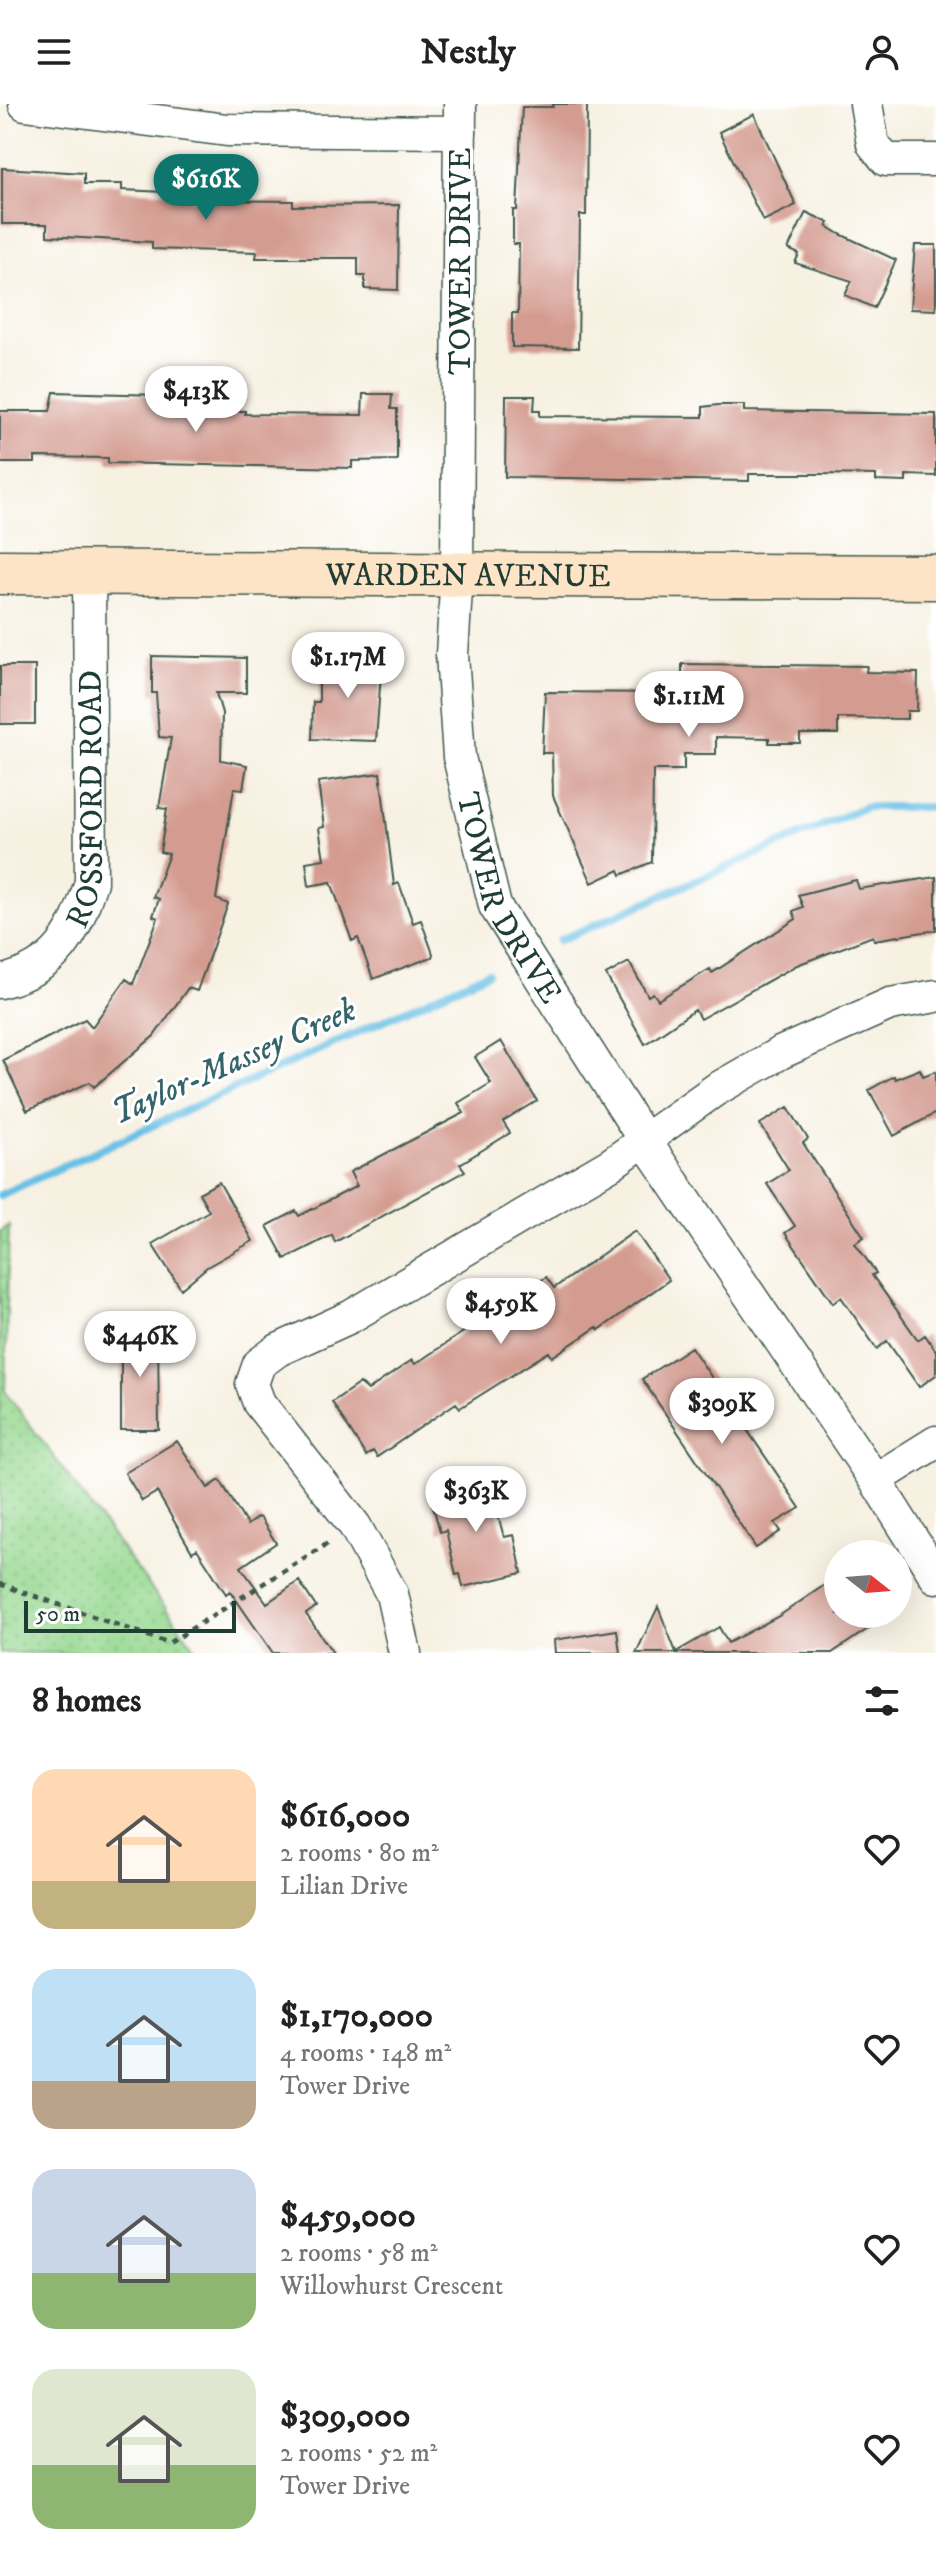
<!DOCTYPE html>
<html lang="en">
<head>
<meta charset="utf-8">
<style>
	body { margin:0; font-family:"IM FELL DW Pica",serif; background:#f2f2f2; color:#222; height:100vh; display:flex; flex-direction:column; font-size:30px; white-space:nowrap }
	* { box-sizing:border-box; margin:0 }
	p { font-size:26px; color:#767676 }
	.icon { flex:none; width:44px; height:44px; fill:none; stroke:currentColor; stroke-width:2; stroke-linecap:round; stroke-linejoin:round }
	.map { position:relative; height:1549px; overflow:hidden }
	.sheet { display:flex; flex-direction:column; background:#fff; flex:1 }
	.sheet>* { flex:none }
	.needle { width:52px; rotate:107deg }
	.controls { position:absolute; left:824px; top:1436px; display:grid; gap:16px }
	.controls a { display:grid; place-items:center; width:88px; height:88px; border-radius:50%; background:#fff; box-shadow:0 8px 32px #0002; font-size:40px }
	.scale { position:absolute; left:24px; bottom:20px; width:212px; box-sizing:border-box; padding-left:8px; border:4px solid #1f3d34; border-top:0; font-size:22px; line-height:28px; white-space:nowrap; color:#1f3d34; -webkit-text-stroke:6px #fff; paint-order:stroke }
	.price { position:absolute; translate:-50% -68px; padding:0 18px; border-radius:28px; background:#fff; color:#222; font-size:26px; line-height:52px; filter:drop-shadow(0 2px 4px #0008) }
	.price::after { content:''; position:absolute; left:50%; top:48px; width:24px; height:18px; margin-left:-12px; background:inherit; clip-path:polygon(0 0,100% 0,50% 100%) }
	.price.on { background:#0f766e; color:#fff }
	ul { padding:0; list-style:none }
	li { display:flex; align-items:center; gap:24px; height:200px; padding:0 32px }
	li span { display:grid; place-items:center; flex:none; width:224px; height:160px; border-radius:24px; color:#555 }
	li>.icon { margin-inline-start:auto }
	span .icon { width:96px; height:96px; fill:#fffc; stroke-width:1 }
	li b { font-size:34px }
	h2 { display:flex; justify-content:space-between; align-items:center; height:96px; padding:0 32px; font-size:34px }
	header { display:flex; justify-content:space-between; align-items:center; height:104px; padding:0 32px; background:#fff; font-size:36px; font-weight:700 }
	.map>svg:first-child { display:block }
	.park { fill:url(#park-dots); stroke:#5a8a62; stroke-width:2 }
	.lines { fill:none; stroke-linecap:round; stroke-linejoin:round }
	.stream { stroke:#67c0e5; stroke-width:8 }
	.building { fill:#d49c91 }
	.minor-casing { stroke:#3f584e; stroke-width:35 }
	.secondary-casing { stroke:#3f584e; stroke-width:47 }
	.path { stroke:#3f584e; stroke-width:5; stroke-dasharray:6 6; stroke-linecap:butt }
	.minor { stroke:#fff; stroke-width:32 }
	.secondary { stroke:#fee4c6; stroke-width:44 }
	.labels { text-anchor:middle; stroke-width:6; stroke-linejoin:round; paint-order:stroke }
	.street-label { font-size:32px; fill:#1f3d34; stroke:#fff }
	.water-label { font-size:34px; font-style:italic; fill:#356469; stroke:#fff }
</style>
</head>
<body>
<header><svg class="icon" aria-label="menu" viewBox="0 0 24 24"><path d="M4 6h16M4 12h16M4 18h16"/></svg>Nestly<svg class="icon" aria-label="person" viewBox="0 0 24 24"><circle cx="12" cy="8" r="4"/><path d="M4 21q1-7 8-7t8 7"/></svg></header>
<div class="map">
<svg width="936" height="1549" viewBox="0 0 936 1549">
	<defs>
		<pattern id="park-dots" width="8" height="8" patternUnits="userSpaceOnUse" patternTransform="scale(2)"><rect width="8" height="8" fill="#96d890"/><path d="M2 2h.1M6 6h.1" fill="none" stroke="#81ba7d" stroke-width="1.8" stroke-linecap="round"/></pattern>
	</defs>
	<rect width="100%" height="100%" fill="#fff"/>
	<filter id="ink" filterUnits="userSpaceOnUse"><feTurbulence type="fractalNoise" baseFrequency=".0125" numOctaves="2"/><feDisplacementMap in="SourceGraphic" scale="16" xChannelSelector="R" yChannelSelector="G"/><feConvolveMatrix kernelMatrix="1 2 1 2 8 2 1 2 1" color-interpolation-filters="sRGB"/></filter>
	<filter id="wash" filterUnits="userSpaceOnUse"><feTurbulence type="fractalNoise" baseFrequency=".006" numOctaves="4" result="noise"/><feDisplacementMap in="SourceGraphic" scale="32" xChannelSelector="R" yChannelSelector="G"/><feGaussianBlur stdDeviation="1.8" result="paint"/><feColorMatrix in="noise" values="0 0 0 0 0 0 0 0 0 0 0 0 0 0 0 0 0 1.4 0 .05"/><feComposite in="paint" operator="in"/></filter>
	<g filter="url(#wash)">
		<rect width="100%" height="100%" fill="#f7f1e2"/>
		<path class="park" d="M 9,1121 L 5,1287 L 199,1549 L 0,1549 L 0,1127 Z"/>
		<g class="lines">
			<path class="stream" d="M 560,836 L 865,703 L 936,703
				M 0,1091 L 488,869"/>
		</g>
		<g id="blocks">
			<path class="building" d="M 553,0 L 586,0 L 587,3 L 586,111 L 580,111 L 578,244 L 512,243 L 512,209 L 518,209 L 519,140 L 513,140 L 513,106 L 517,106 L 522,3 L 553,3 Z
				M 754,10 L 796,101 L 763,117 L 719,28 Z
				M 2,64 L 84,69 L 84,80 L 122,80 L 122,86 L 187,89 L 189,96 L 293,97 L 293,102 L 399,101 L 398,186 L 365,185 L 365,172 L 358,172 L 358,154 L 256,154 L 257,148 L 152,145 L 152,138 L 47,132 L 47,120 L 2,120 Z
				M 806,108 L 829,119 L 827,122 L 840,130 L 896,156 L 874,204 L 845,191 L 852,177 L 795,159 L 799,150 L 788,145 Z
				M 915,141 L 936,141 L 936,206 L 910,205 Z
				M 54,288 L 159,291 L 160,294 L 176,294 L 176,302 L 193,303 L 193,307 L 245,307 L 245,310 L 362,311 L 363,290 L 392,290 L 391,305 L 397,305 L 397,356 L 352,357 L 352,364 L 108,359 L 108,354 L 35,353 L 35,359 L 0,359 L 0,307 L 50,307 Z
				M 506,292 L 535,292 L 534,306 L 540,306 L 540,312 L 703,313 L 703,303 L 718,301 L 744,301 L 744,307 L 936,310 L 936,372 L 906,371 L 906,378 L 876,377 L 876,371 L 822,370 L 749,370 L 749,377 L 505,373 Z
				M 152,552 L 246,554 L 246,589 L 216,589 L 222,609 L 221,656 L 247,661 L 243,685 L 234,684 L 216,795 L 228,800 L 197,887 L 188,884 L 154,932 L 94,983 L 90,978 L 27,1007 L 3,956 L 85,915 L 92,923 L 126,875 L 133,880 L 158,814 L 153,812 L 159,795 L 153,793 L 169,750 L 160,748 L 167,705 L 159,704 L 171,634 L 159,633 L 156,589 L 152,589 Z
				M 319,554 L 382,555 L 376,637 L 312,635 L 313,598 L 319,598 Z
				M 682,560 L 867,562 L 866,568 L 918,569 L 917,607 L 907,607 L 907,615 L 838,614 L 838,630 L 800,630 L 800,639 L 769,639 L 769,634 L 716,633 L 716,650 L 684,650 L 684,666 L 653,666 L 652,758 L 621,771 L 619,766 L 592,779 L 553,692 L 552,649 L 542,649 L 545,588 L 666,589 L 666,581 L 682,582 Z
				M 0,562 L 35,562 L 35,620 L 0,620 Z
				M 380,669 L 394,781 L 399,779 L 413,819 L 421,816 L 433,850 L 432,853 L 373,875 L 358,834 L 352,837 L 331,778 L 309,782 L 306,758 L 324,755 L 319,724 L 324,723 L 318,678 Z
				M 936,773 L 936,826 L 874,836 L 873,832 L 797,861 L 700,915 L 695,906 L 645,940 L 606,871 L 629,858 L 648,892 L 653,889 L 658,896 L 710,865 L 712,869 L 796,815 L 793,807 L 803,803 L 798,791 L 856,776 L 859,785 Z
				M 501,937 L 537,997 L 503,1018 L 510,1029 L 460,1060 L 465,1067 L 447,1077 L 335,1138 L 332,1131 L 285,1155 L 267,1122 L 296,1107 L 299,1112 L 357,1082 L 350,1068 L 464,1009 L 458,999 L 491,979 L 475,953 Z
				M 920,965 L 923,972 L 936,967 L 936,1009 L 894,1032 L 869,986 L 894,972 L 895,975 Z
				M 788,1003 L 808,1035 L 803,1039 L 864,1133 L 855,1139 L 876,1169 L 872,1171 L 918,1236 L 925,1231 L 936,1247 L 936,1271 L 919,1283 L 887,1237 L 877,1245 L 841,1193 L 833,1199 L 785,1129 L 795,1122 L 767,1080 L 789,1066 L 760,1020 Z
				M 219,1078 L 253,1137 L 207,1163 L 181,1185 L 152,1140 L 209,1107 L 199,1089 Z
				M 635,1127 L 669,1176 L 599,1226 L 597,1223 L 552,1253 L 549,1248 L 460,1304 L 456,1299 L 377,1353 L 373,1347 L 366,1352 L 332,1298 L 360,1279 L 368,1286 L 412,1256 L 415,1260 L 546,1173 L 554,1184 Z
				M 121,1224 L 158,1224 L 159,1326 L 121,1326 Z
				M 691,1243 L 800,1404 L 775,1419 L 781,1427 L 756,1444 L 642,1275 Z
				M 177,1337 L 208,1384 L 220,1376 L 247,1421 L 258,1413 L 261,1415 L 276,1439 L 241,1463 L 267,1499 L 299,1477 L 316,1503 L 306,1510 L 333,1549 L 273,1549 L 230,1487 L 226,1490 L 197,1445 L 192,1448 L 157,1388 L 142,1397 L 125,1369 Z
				M 488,1376 L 504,1433 L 514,1431 L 522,1469 L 463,1483 L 460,1470 L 456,1471 L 446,1426 L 440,1428 L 430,1391 Z
				M 838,1472 L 838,1510 L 890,1510 L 832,1549 L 636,1549 L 658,1503 L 676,1548 L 719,1523 L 728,1539 L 779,1512 Z
				M 617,1526 L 620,1549 L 555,1549 L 554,1536 Z"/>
		</g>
	</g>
	<g filter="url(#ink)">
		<use href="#blocks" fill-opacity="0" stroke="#3f584e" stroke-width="2"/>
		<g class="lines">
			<defs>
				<g id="minor">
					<path d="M 25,0 L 227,26 L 460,28"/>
					<path id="s1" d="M 460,0 L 457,469 L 452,550 L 459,653 L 495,802 L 643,1034 L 875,1376 L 936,1473"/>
					<path d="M 866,0 L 873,40 L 886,56 L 936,56"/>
					<path id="s2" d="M 0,878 C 59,863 74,831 91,778 L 89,470"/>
					<path d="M 875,1376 L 936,1338"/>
					<path d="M 405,1549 L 392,1490 L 355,1422 L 259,1299 L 252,1280 L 259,1260 L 278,1246 L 350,1213 L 611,1060 L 715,986 L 780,949 L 890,900 L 936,892"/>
				</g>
				<g id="secondary">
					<path id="s3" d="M 0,468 L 936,473"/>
				</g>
			</defs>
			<use href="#minor" class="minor-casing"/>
			<use href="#secondary" class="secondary-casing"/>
			<path class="path" d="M 0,1480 L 169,1539 L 330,1438"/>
			<use href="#minor" class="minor"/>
			<use href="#secondary" class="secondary"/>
		</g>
	</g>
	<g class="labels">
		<g class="street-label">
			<text transform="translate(459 157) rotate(-90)" y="11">TOWER DRIVE</text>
			<text dy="11" stroke="none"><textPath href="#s3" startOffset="468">WARDEN AVENUE</textPath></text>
			<text dy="11" stroke="none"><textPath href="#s2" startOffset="226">ROSSFORD ROAD</textPath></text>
			<text dy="11" stroke="none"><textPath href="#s1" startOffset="804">TOWER DRIVE</textPath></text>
		</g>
		<g class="water-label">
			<text transform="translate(233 956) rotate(-24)" y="12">Taylor-Massey Creek</text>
		</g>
	</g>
</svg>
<div class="controls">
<a><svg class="needle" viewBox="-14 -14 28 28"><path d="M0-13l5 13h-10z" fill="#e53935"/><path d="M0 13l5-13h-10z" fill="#767676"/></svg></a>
</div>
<div class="scale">50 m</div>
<b class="price on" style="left:206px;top:118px">$616K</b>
<b class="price" style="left:196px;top:330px">$413K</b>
<b class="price" style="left:348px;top:596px">$1.17M</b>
<b class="price" style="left:689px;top:635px">$1.11M</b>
<b class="price" style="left:501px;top:1242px">$459K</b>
<b class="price" style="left:140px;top:1275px">$446K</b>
<b class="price" style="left:722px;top:1342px">$309K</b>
<b class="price" style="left:476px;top:1430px">$363K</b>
</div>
<section class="sheet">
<h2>8 homes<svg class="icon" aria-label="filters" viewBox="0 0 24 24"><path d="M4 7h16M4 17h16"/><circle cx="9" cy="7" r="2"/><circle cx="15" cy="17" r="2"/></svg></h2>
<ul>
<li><span style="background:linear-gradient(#ffd9b3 70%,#c2b280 0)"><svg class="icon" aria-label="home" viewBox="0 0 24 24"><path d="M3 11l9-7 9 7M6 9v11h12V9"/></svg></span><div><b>$616,000</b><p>2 rooms · 80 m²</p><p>Lilian Drive</p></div><svg class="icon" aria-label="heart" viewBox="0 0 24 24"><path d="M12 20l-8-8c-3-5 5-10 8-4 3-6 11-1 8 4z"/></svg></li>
<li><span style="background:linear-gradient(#bfe0f5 70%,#b9a48a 0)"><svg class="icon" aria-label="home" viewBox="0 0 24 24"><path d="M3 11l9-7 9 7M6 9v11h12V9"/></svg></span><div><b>$1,170,000</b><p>4 rooms · 148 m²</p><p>Tower Drive</p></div><svg class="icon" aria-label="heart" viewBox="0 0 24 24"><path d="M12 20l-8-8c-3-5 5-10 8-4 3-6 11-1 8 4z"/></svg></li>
<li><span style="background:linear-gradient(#c9d6e8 65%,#8fb573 0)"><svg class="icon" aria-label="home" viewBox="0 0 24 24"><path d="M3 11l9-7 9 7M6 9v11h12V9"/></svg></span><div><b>$459,000</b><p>2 rooms · 58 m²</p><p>Willowhurst Crescent</p></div><svg class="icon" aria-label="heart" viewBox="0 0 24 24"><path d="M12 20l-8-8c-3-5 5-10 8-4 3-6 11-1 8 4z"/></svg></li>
<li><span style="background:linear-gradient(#dfe7d0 60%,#8fb573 0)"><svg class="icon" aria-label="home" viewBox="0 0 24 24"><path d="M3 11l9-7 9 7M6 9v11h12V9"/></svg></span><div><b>$309,000</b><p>2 rooms · 52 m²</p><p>Tower Drive</p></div><svg class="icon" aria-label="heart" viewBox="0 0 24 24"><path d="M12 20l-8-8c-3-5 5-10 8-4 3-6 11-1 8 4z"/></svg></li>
</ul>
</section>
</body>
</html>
